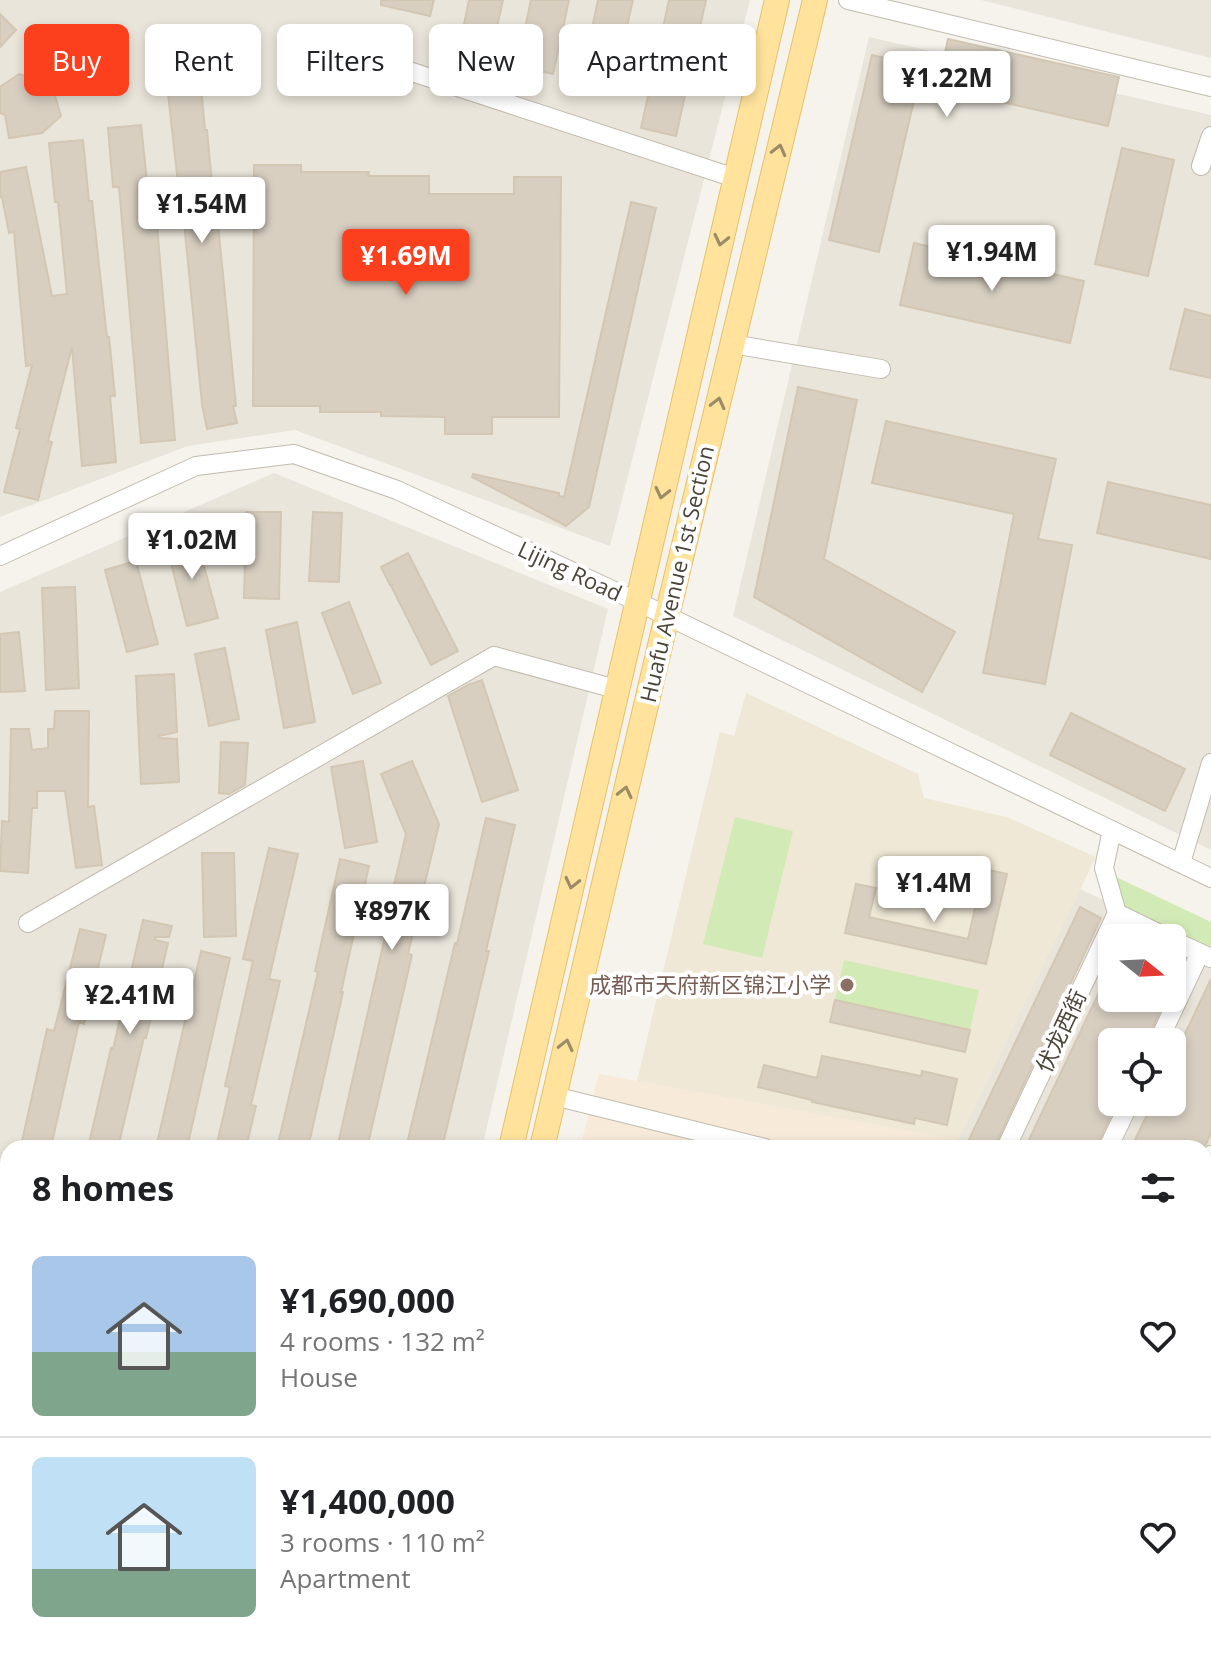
<!DOCTYPE html>
<html lang="en">
<head>
<meta charset="utf-8">
<style>
	body { margin:0; font-family:"Open Sans","Noto Sans SC",sans-serif; background:#f6f6f6; color:#202124; height:100vh; display:flex; flex-direction:column; font-size:30px; white-space:nowrap }
	* { box-sizing:border-box; margin:0 }
	p { font-size:26px; color:#757577 }
	.icon { flex:none; width:44px; height:44px; fill:none; stroke:currentColor; stroke-width:2; stroke-linecap:round; stroke-linejoin:round }
	.map { position:relative; flex:1; overflow:hidden }
	.side { position:absolute; left:0px; top:1140px; width:1212px; height:514px; display:flex; flex-direction:column; background:#fff; border-radius:24px 24px 0 0; box-shadow:0 4px 12px #0003 }
	.side>* { flex:none }
	.guide { position:absolute; left:24px; top:24px; width:800px; height:72px; display:flex; gap:16px }
	.needle { width:52px; rotate:108deg }
	.fabs { position:absolute; left:1098px; top:924px; display:grid; gap:16px }
	.fabs a { display:grid; place-items:center; width:88px; height:88px; border-radius:12px; background:#fff; box-shadow:0 4px 12px #0003; font-size:40px }
	.price { position:absolute; translate:-50% -68px; padding:0 18px; border-radius:8px; background:#fff; color:#222; font-size:26px; line-height:52px; filter:drop-shadow(0 2px 4px #0008) }
	.price::after { content:''; position:absolute; left:50%; top:48px; width:24px; height:18px; margin-left:-12px; background:inherit; clip-path:polygon(0 0,100% 0,50% 100%) }
	.price.selected { background:#fc3f1d; color:#fff }
	ul { padding:0; list-style:none }
	li { display:flex; align-items:center; gap:24px; height:200px; padding:0 32px }
	li+li { border-top:2px solid #e0e0e0 }
	li span { display:grid; place-items:center; flex:none; width:224px; height:160px; border-radius:12px; color:#555 }
	li>.icon { margin-inline-start:auto }
	span .icon { width:96px; height:96px; fill:#fffc; stroke-width:1 }
	li b { font-size:34px }
	h2 { display:flex; justify-content:space-between; align-items:center; height:96px; padding:0 32px; font-size:34px }
	.tag { padding:0 28px; border-radius:12px; background:#fff; box-shadow:0 4px 12px #0003; font-size:28px; line-height:72px }
	.tag.selected { background:#fc3f1d; color:#fff }
	.map>svg:first-child { display:block }
	.residential { fill:#eae5da; fill-rule:evenodd }
	.commercial { fill:#f7ead8 }
	.education { fill:#efe8d6 }
	.green { fill:#d2eab5 }
	.building { fill:#d8cfc1; stroke:#d3c7b4; stroke-width:2 }
	.lines { fill:none; stroke-linecap:round; stroke-linejoin:round }
	.minor-casing { stroke:#c2bbae; stroke-width:20 }
	.major-casing { stroke:#e6c16a; stroke-width:26 }
	.minor { stroke:#fff; stroke-width:18 }
	.major { stroke:#ffe39c; stroke-width:24 }
	.oneway { stroke:#9c8c66 }
	.education-dot { fill:#8d6e63; stroke:#fff; stroke-width:3 }
	.labels { text-anchor:middle; stroke-width:8; stroke-linejoin:round; paint-order:stroke }
	.street-label { font-size:22px; fill:#4b4439; stroke:#fff }
	.education-label { font-size:22px; fill:#785e54; stroke:#fff; text-anchor:end }
</style>
</head>
<body>
<div class="map">
<svg width="1211" height="1653" viewBox="0 0 1211 1653">
	<rect width="100%" height="100%" fill="#f6f3ec"/>
	<path class="residential" d="M 0,0 L 750,0 L 610,546 L 295,430 L 188,446 L 0,517 Z
		M 981,0 L 1211,0 L 1211,58 Z
		M 869,37 L 1211,115 L 1211,850 L 733,616 Z
		M 274,473 L 608,609 L 482,1148 L 8,1148 L 8,1174 L 0,1170 L 0,592 Z
		M 1080,889 L 1211,950 L 1211,1653 L 1066,1653 L 1052,1646 L 1204,1646 L 1204,1148 L 954,1148 ZM 1112,938 L 1172,938 L 1172,998 L 1112,998 ZM 1112,1042 L 1172,1042 L 1172,1102 L 1112,1102 Z
		M 0,1254 L 8,1258 L 8,1646 L 238,1646 L 236,1653 L 0,1653 Z
		M 459,1646 L 813,1646 L 828,1653 L 457,1653 Z"/>
	<path class="commercial" d="M 599,1074 L 958,1140 L 954,1148 L 580,1148 Z"/>
	<path class="education" d="M 746,693 L 918,774 L 924,798 L 1007,817 L 1096,857 L 958,1140 L 637,1081 L 720,732 L 734,736 Z"/>
	<path class="green" d="M 735,817 L 793,831 L 762,958 L 703,944 Z
		M 1112,875 L 1211,922 L 1211,950 L 1121,907 Z
		M 844,960 L 979,990 L 970,1030 L 835,1000 Z"/>
	<path class="building" d="M 381,0 L 434,0 L 430,16 L 381,5 Z
		M 469,0 L 503,0 L 496,31 L 464,24 Z
		M 531,0 L 569,0 L 553,74 L 517,66 Z
		M 598,0 L 633,0 L 615,78 L 583,71 Z
		M 669,0 L 706,0 L 676,136 L 641,128 Z
		M 0,14 L 16,30 L 0,47 Z
		M 948,39 L 1119,77 L 1108,126 L 918,83 L 879,252 L 829,240 L 872,55 L 941,71 Z
		M 199,64 L 205,130 L 207,130 L 213,194 L 215,194 L 236,406 L 233,406 L 237,423 L 207,429 L 202,404 L 181,192 L 179,192 L 165,67 Z
		M 19,74 L 52,86 L 61,116 L 42,133 L 9,138 L 5,115 L 0,113 L 0,87 Z
		M 141,125 L 148,190 L 154,189 L 175,440 L 141,443 L 119,187 L 113,187 L 108,128 Z
		M 83,140 L 89,201 L 92,201 L 107,337 L 109,337 L 115,396 L 110,396 L 116,462 L 82,466 L 72,347 L 48,441 L 52,442 L 38,500 L 4,492 L 20,429 L 16,428 L 32,365 L 26,366 L 14,232 L 9,233 L 2,197 L 0,197 L 0,172 L 26,167 L 52,296 L 67,294 L 58,202 L 55,202 L 49,143 Z
		M 1122,148 L 1174,160 L 1148,276 L 1095,264 Z
		M 254,165 L 301,165 L 301,172 L 369,172 L 368,176 L 429,176 L 429,194 L 514,194 L 514,177 L 561,177 L 559,417 L 492,417 L 492,434 L 445,434 L 445,417 L 381,416 L 381,412 L 320,412 L 320,406 L 253,406 Z
		M 631,202 L 656,208 L 589,507 L 566,526 L 472,477 L 473,474 L 559,493 L 559,496 L 564,497 Z
		M 914,243 L 1084,281 L 1070,343 L 900,305 Z
		M 1185,309 L 1211,316 L 1211,378 L 1170,369 Z
		M 798,387 L 857,400 L 824,559 L 955,632 L 922,692 L 754,597 Z
		M 886,421 L 1056,459 L 1038,539 L 1072,545 L 1045,684 L 983,673 L 1014,514 L 872,483 Z
		M 1108,482 L 1211,505 L 1211,559 L 1097,533 Z
		M 246,512 L 281,512 L 279,599 L 244,598 Z
		M 313,512 L 342,513 L 339,582 L 309,581 Z
		M 196,536 L 218,618 L 187,626 L 166,544 Z
		M 408,553 L 458,651 L 431,665 L 391,586 L 393,585 L 390,585 L 381,567 Z
		M 136,561 L 158,644 L 127,652 L 105,570 Z
		M 75,587 L 79,688 L 46,690 L 42,588 Z
		M 349,602 L 381,683 L 353,694 L 322,613 Z
		M 297,622 L 315,722 L 284,728 L 266,630 Z
		M 19,632 L 25,691 L 0,692 L 0,634 Z
		M 225,648 L 239,719 L 209,726 L 195,654 Z
		M 174,674 L 177,732 L 159,736 L 159,738 L 177,739 L 179,782 L 141,784 L 136,676 Z
		M 482,680 L 518,790 L 482,802 L 448,696 L 468,685 Z
		M 55,711 L 89,711 L 88,807 L 94,806 L 102,865 L 76,868 L 65,791 L 37,791 L 37,808 L 32,808 L 28,873 L 0,871 L 2,821 L 9,822 L 11,729 L 29,729 L 32,750 L 48,748 L 48,729 L 54,729 Z
		M 1071,713 L 1185,769 L 1165,811 L 1050,755 Z
		M 221,742 L 248,743 L 245,785 L 229,794 L 219,793 Z
		M 363,761 L 377,842 L 345,848 L 331,767 Z
		M 412,761 L 439,824 L 408,954 L 412,955 L 367,1148 L 337,1148 L 386,932 L 383,932 L 406,834 L 381,774 Z
		M 486,818 L 515,825 L 486,951 L 489,951 L 442,1148 L 406,1148 L 455,943 L 457,944 Z
		M 269,848 L 298,854 L 269,979 L 280,981 L 251,1105 L 256,1106 L 246,1148 L 216,1148 L 230,1087 L 225,1086 L 253,961 L 243,959 Z
		M 202,853 L 234,853 L 236,936 L 204,937 Z
		M 340,859 L 369,866 L 341,992 L 343,992 L 308,1148 L 277,1148 L 318,972 L 315,971 Z
		M 984,869 L 1007,874 L 986,964 L 845,933 L 856,884 L 876,888 L 869,917 L 968,939 Z
		M 1080,907 L 1101,918 L 994,1148 L 965,1148 Z
		M 143,920 L 172,926 L 169,937 L 155,937 L 155,940 L 168,943 L 146,1038 L 144,1037 L 118,1148 L 88,1148 L 111,1048 L 113,1049 Z
		M 80,929 L 106,935 L 84,1024 L 79,1022 L 51,1147 L 22,1141 L 47,1029 L 54,1031 Z
		M 201,951 L 230,958 L 202,1082 L 187,1148 L 156,1148 Z
		M 1172,953 L 1184,959 L 1172,984 Z
		M 1112,965 L 1112,998 L 1166,998 L 1146,1042 L 1112,1042 L 1112,1102 L 1117,1102 L 1096,1148 L 1025,1148 Z
		M 1211,979 L 1211,1133 L 1206,1144 L 1202,1148 L 1131,1148 L 1153,1102 L 1172,1102 L 1172,1061 Z
		M 835,1000 L 970,1030 L 965,1052 L 830,1022 Z
		M 822,1056 L 921,1076 L 922,1071 L 957,1079 L 947,1125 L 915,1118 L 914,1124 L 812,1102 L 812,1100 L 758,1087 L 764,1065 L 817,1078 Z"/>
	<g class="lines">
		<defs>
			<path id="minor" d="M 848,0 L 1211,87
				M 339,48 L 735,178
				M 1201,166 L 1211,136
				M 732,344 L 881,369
				M 0,556 L 196,466 L 294,454 L 397,490 L 638,602 L 1211,878
				M 1112,830 L 1104,868 L 1117,913 L 1168,938
				M 1181,863 L 1211,763
				M 28,923 L 494,656 L 616,689
				M 1172,940 L 1211,958
				M 1158,1042 L 1200,953
				M 554,1096 L 765,1148
				M 1006,1148 L 1117,913
				M 1108,1148 L 1130,1102
				M 1204,1170 L 1211,1155
				M 1204,1246 L 1211,1249
				M 1204,1400 L 1211,1404
				M 1204,1624 L 1211,1609
				M 1184,1646 L 1199,1653"/>
			<path id="major" d="M 511,1148 L 777,0
				M 542,1148 L 667,616 L 815,0
				M 0,1192 L 8,1196
				M 0,1215 L 8,1219
				M 881,1646 L 896,1653
				M 965,1646 L 980,1653
				M 373,1653 L 376,1646
				M 410,1653 L 412,1646"/>
		</defs>
		<use href="#minor" class="minor-casing"/>
		<use href="#major" class="major-casing"/>
		<use href="#minor" class="minor"/>
		<use href="#major" class="major"/>
	</g>
	<defs><path id="oneway-chevron" d="M-2-3.5L2.5 0L-2 3.5" fill="none" stroke-width="1.6" stroke-linecap="round" stroke-linejoin="round" transform="scale(2)"/></defs>
	<g class="oneway">
		<use href="#oneway-chevron" transform="translate(779 150) rotate(-76)"/>
		<use href="#oneway-chevron" transform="translate(721 240) rotate(103)"/>
		<use href="#oneway-chevron" transform="translate(718 403) rotate(-76)"/>
		<use href="#oneway-chevron" transform="translate(662 493) rotate(103)"/>
		<use href="#oneway-chevron" transform="translate(625 792) rotate(-77)"/>
		<use href="#oneway-chevron" transform="translate(572 883) rotate(103)"/>
		<use href="#oneway-chevron" transform="translate(566 1045) rotate(-77)"/>
	</g>
	<circle class="education-dot" cx="847" cy="985" r="8"/>
	<g class="labels">
		<g class="street-label">
			<text transform="translate(570 571) rotate(25)" y="8">Lijing Road</text>
			<text transform="translate(677 574) rotate(-77)" y="8">Huafu Avenue 1st Section</text>
			<text transform="translate(1061 1031) rotate(-65)" y="8">伏龙西街</text>
		</g>
		<g class="education-label">
			<text x="831" y="993">成都市天府新区锦江小学</text>
		</g>
	</g>
</svg>
<div class="fabs">
<a><svg class="needle" viewBox="-14 -14 28 28"><path d="M0-13l5 13h-10z" fill="#e53935"/><path d="M0 13l5-13h-10z" fill="#757577"/></svg></a>
<a><svg class="icon" aria-label="locate" viewBox="0 0 24 24"><circle cx="12" cy="12" r="6"/><path d="M12 2v4M12 18v4M2 12h4M18 12h4"/></svg></a>
</div>
<b class="price" style="left:947px;top:119px">¥1.22M</b>
<b class="price" style="left:202px;top:245px">¥1.54M</b>
<b class="price" style="left:992px;top:293px">¥1.94M</b>
<b class="price selected" style="left:406px;top:297px">¥1.69M</b>
<b class="price" style="left:192px;top:581px">¥1.02M</b>
<b class="price" style="left:934px;top:924px">¥1.4M</b>
<b class="price" style="left:392px;top:952px">¥897K</b>
<b class="price" style="left:130px;top:1036px">¥2.41M</b>
<div class="guide">
<a class="tag selected">Buy</a>
<a class="tag">Rent</a>
<a class="tag">Filters</a>
<a class="tag">New</a>
<a class="tag">Apartment</a>
</div>
<section class="side">
<h2>8 homes<svg class="icon" aria-label="filters" viewBox="0 0 24 24"><path d="M4 7h16M4 17h16"/><circle cx="9" cy="7" r="2"/><circle cx="15" cy="17" r="2"/></svg></h2>
<ul>
<li><span style="background:linear-gradient(#a9c7e8 60%,#7fa58c 0)"><svg class="icon" aria-label="home" viewBox="0 0 24 24"><path d="M3 11l9-7 9 7M6 9v11h12V9"/></svg></span><div><b>¥1,690,000</b><p>4 rooms · 132 m²</p><p>House</p></div><svg class="icon" aria-label="heart" viewBox="0 0 24 24"><path d="M12 20l-8-8c-3-5 5-10 8-4 3-6 11-1 8 4z"/></svg></li>
<li><span style="background:linear-gradient(#bfe0f5 70%,#7fa58c 0)"><svg class="icon" aria-label="home" viewBox="0 0 24 24"><path d="M3 11l9-7 9 7M6 9v11h12V9"/></svg></span><div><b>¥1,400,000</b><p>3 rooms · 110 m²</p><p>Apartment</p></div><svg class="icon" aria-label="heart" viewBox="0 0 24 24"><path d="M12 20l-8-8c-3-5 5-10 8-4 3-6 11-1 8 4z"/></svg></li>
</ul>
</section>
</div>
</body>
</html>
